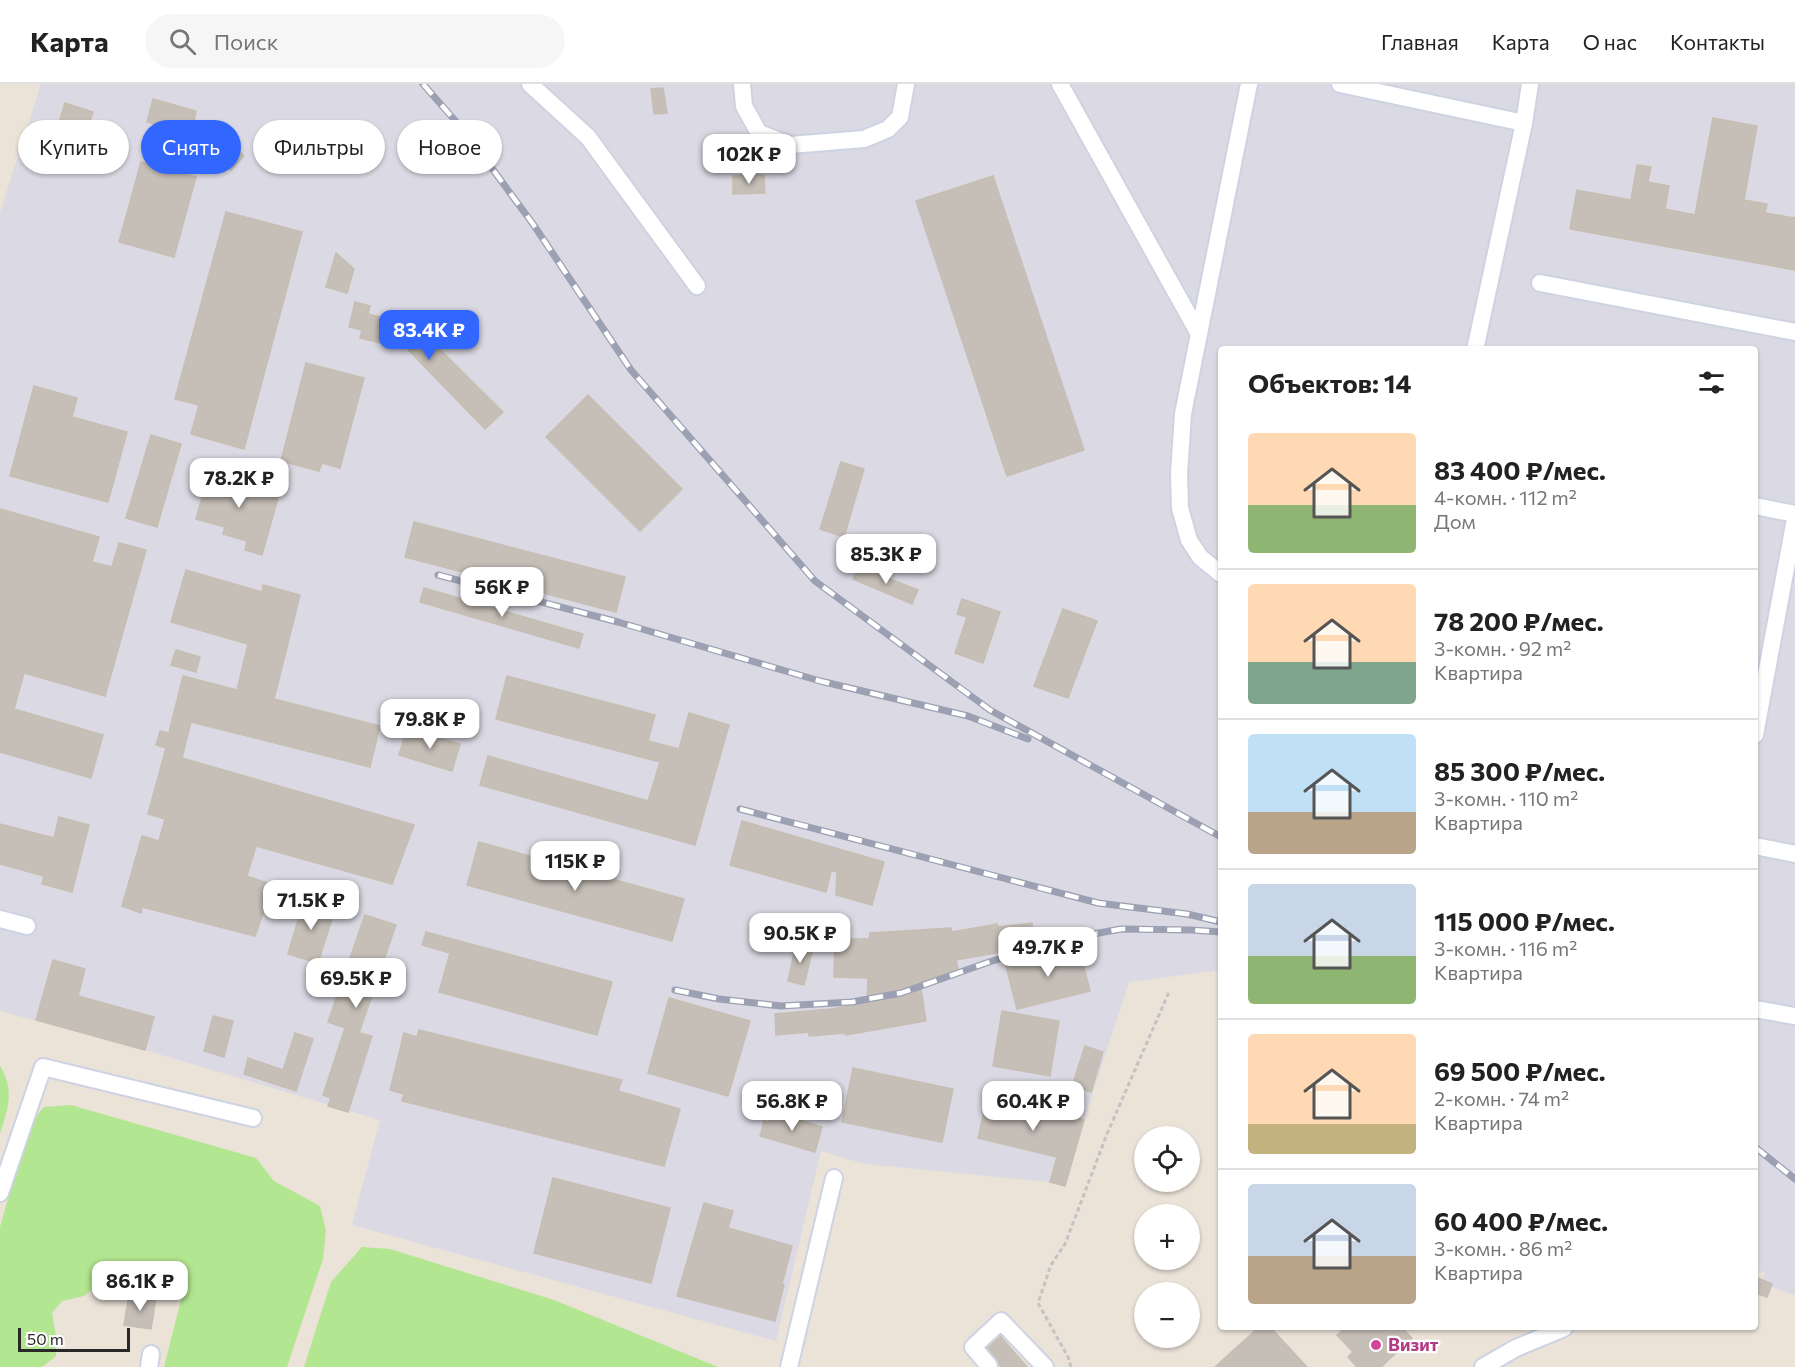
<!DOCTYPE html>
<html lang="ru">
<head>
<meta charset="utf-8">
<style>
	body { margin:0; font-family:Commissioner,sans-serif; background:#f6f6f6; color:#222; height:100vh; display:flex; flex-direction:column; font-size:22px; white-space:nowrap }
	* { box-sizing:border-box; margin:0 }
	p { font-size:20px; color:#767676 }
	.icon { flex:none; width:33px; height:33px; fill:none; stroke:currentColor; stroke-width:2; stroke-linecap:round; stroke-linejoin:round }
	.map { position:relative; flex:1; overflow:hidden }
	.panel { position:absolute; left:1218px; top:262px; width:540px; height:984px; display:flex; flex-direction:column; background:#fff; border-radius:6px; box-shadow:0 2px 4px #0004 }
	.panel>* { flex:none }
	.banner { position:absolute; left:18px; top:36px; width:570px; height:54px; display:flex; gap:12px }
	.tools { position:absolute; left:1134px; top:1042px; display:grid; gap:12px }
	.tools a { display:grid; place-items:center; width:66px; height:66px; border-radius:50%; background:#fff; box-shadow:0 2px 4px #0004; font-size:30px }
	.scale { position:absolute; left:18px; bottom:15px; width:112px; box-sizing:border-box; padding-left:6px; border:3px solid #282828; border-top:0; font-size:16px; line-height:21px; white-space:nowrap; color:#282828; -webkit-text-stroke:4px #fff; paint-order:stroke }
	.price { position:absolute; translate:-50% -51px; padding:0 14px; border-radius:12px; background:#fff; color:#222; font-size:20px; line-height:39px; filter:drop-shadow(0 2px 3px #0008) }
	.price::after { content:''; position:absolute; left:50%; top:36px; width:18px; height:14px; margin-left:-9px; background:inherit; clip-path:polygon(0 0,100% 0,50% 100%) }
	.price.on { background:#3166ff; color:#fff }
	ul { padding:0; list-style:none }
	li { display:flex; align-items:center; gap:18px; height:150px; padding:0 30px }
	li+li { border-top:2px solid #e0e0e0 }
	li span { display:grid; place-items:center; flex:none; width:168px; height:120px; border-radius:6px; color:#555 }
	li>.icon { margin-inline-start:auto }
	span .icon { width:72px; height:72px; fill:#fffc; stroke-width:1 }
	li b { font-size:26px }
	h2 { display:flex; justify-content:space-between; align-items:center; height:72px; padding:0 30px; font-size:26px }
	.tag { padding:0 21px; border-radius:27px; background:#fff; box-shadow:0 2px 4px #0004; font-size:21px; line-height:54px }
	.tag.on { background:#3166ff; color:#fff }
	header { display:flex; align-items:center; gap:36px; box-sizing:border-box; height:84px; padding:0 30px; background:#fff; border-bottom:2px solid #e0e0e0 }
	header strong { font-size:28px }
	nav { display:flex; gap:33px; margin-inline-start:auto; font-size:21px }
	.search { width:420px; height:54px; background:#f6f6f6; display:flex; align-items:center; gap:15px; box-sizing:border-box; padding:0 21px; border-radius:33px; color:#767676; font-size:22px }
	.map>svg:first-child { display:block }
	.industrial { fill:#dbd9e3 }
	.green { fill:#b3e690 }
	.building { fill:#c6bfb8; stroke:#c6beb2; stroke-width:1.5 }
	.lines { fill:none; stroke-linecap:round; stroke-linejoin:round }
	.minor-casing { stroke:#cdd3e2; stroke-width:20 }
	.path { stroke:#c3c3c3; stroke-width:3; stroke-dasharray:4.5 3; stroke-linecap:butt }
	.minor { stroke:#fff; stroke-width:16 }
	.rail-casing { stroke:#9ba0b3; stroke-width:7 }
	.rail { stroke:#fff; stroke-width:4.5; stroke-dasharray:14; stroke-linecap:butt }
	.hotel-dot { fill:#d1479c; stroke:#fff; stroke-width:2 }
	.labels { text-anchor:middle; stroke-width:4.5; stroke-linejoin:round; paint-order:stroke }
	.hotel-label { font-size:18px; font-weight:bold; fill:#b23c85; stroke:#fff; text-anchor:start }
</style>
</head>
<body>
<header>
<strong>Карта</strong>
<div class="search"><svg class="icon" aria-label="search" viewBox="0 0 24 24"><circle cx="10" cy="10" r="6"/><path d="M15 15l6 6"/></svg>Поиск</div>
<nav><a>Главная</a><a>Карта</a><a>О нас</a><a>Контакты</a></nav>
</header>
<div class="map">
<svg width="1795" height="1283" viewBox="0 0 1795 1283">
	<rect width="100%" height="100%" fill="#ebe2d8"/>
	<path class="industrial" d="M 41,0 L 1795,0 L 1795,1211 L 1771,1203 L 1772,1200 L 1762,1196 L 1765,1189 L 1755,1185 L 1755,266 L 1221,266 L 1221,886 L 1129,898 L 1084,1036 L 1065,1102 L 1050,1098 L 865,1080 L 821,1067 L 776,1257 L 352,1141 L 380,1036 L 145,966 L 0,927 L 0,129 Z"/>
	<path class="green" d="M 0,982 C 15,1006 8,1024 0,1050 Z
		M 71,1021 L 256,1074 L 274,1097 L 320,1122 L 326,1146 L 323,1175 L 287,1283 L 164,1283 L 184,1204 L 114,1189 L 84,1212 L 62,1217 L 52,1229 L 56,1252 L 56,1272 L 42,1283 L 0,1283 L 0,1143 L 29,1040 L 44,1023 Z
		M 362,1163 L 390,1165 L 554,1216 L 718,1283 L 304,1283 L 331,1198 Z"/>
	<path class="building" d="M 663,4 L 667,29 L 654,30 L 651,5 Z
		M 153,15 L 196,27 L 194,36 L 213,41 L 244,72 L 231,86 L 195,51 L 147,38 Z
		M 65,19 L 93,28 L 80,70 L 52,61 Z
		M 1713,34 L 1757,42 L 1744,116 L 1767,120 L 1765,129 L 1795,134 L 1795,186 L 1570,145 L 1577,106 L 1631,116 L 1637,81 L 1651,83 L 1648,98 L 1669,102 L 1665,125 L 1695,131 Z
		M 141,78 L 196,93 L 174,173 L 119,158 Z
		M 764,91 L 765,109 L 733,110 L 733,92 Z
		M 993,92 L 1084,366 L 1007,392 L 916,117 Z
		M 226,128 L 302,148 L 244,365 L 191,350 L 199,321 L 175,315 Z
		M 336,169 L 354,185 L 347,209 L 326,203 Z
		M 355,218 L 370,222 L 368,230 L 401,238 L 407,233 L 503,328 L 485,345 L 385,242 L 381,259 L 360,254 L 362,246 L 349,243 Z
		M 306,279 L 364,294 L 340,384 L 322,379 L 319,387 L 281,377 Z
		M 34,302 L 77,314 L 72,333 L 127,348 L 108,418 L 10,392 Z
		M 588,311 L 682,405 L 640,447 L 546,353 Z
		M 151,351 L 181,360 L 157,443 L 126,434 Z
		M 841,378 L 864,385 L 844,453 L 820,445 Z
		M 210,386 L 280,407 L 262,471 L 245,466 L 247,457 L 223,450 L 225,443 L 196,435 Z
		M 0,425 L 99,453 L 92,478 L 112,483 L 119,459 L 146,466 L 105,612 L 24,589 L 14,625 L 103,651 L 91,694 L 0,668 Z
		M 414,438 L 625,493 L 616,528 L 405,473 Z
		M 858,482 L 918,506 L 912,520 L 853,495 Z
		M 186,486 L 262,508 L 263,501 L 300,511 L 274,615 L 380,642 L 370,683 L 191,638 L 182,674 L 414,741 L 392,800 L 256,762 L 247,792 L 273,801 L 255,852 L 142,823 L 141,829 L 122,822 L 142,752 L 159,757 L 165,735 L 148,730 L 166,664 L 156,661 L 160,647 L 169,649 L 183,592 L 237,606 L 248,560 L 171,538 Z
		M 424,504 L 583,550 L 579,564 L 420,518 Z
		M 962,515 L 1000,528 L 983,579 L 955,569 L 967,533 L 957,530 Z
		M 1063,525 L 1097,537 L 1068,614 L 1034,602 Z
		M 176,566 L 200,573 L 196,588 L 171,581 Z
		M 507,592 L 655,631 L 648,657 L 679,665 L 689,629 L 729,641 L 695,761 L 480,701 L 488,672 L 648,717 L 660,678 L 496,635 Z
		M 407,644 L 460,660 L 452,687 L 399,671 Z
		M 59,733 L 89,741 L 72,808 L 42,800 L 44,792 L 0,780 L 0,740 L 54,754 Z
		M 742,737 L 884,778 L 872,821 L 836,811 L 837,788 L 831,787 L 826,808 L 730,781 Z
		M 479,758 L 684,815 L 672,857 L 467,801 Z
		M 304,816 L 335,825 L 318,879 L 288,870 Z
		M 365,831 L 396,841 L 359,949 L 372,952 L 348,1028 L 328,1022 L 331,1014 L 323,1011 L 345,944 L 328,938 Z
		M 1032,839 L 1034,852 L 1000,855 L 1002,868 L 956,876 L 958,886 L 920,898 L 926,937 L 846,951 L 845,949 L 809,952 L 809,948 L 776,951 L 775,930 L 831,925 L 867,919 L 868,894 L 834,893 L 835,855 L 869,855 L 870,849 L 951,844 L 952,848 L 997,840 L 998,843 Z
		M 426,848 L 612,898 L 597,951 L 439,908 L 450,869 L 422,861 Z
		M 796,860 L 813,864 L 804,901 L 788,897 Z
		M 1079,864 L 1090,907 L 1017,925 L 1006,882 Z
		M 53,876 L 85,885 L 78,912 L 154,933 L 145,966 L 36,936 Z
		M 669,914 L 750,937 L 728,1012 L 648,989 Z
		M 1002,927 L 1059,937 L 1050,992 L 993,982 Z
		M 213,932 L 233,937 L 224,973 L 204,967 Z
		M 419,946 L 622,996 L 618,1007 L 680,1025 L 664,1082 L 402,1017 L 404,1010 L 390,1006 L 404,949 L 417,953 Z
		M 295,949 L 313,955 L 296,1007 L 244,990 L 248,974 L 283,986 Z
		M 1085,962 L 1103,968 L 1091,1008 L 1072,1002 Z
		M 853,984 L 953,1005 L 942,1058 L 842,1038 Z
		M 988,1011 L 1084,1036 L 1065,1102 L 1050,1098 L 1057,1073 L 978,1054 Z
		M 772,1028 L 822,1043 L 815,1068 L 760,1052 L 764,1037 L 769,1039 Z
		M 553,1094 L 670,1124 L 651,1199 L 534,1169 Z
		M 704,1119 L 733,1127 L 728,1144 L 792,1162 L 782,1200 L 784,1201 L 775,1237 L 677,1212 Z
		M 1755,1193 L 1772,1200 L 1767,1213 L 1755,1209 Z
		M 129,1210 L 156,1214 L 151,1245 L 124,1241 Z
		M 1258,1244 L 1271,1244 L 1307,1283 L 1215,1283 Z
		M 1345,1244 L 1402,1244 L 1412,1254 L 1381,1283 L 1357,1283 L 1348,1273 L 1353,1268 L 1337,1251 Z
		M 1001,1252 L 1002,1254 L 1027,1283 L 1001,1283 L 987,1264 Z"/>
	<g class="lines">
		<defs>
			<path id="minor" d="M 530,0 L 588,53 L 697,202
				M 742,0 L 744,22 L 759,49 L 790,61 L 864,55 L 888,45 L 900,33 L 906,0
				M 1060,0 L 1199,250
				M 1340,0 L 1524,39
				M 1540,199 L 1795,248
				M 1475,266 L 1524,39 L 1530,0
				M 1755,422 L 1795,430
				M 1221,490 L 1200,473 L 1189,456 L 1180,424 L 1179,390 L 1183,330 L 1249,0
				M 1755,651 L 1795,435
				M 1755,762 L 1795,770
				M 0,835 L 27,842
				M 1755,925 L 1795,932
				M 0,1109 L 43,983 L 253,1034
				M 989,1282 L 973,1263 L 1001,1237 L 1045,1283
				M 149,1283 L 151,1270
				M 789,1283 L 834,1094
				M 1483,1283 L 1516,1264 L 1564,1244"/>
		</defs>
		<use href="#minor" class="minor-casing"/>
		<path class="path" d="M 1071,1283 L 1068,1273 L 1038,1219 L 1051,1181 L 1065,1160 L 1107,1050 L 1169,908"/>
		<use href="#minor" class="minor"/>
		<defs>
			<path id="rail" d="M 423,0 L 466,49 L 533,140 L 631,286 L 815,497 L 990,626 L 1221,753
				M 438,491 L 618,538 L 820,597 L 968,632 L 1028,655
				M 740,725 L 1098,819 L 1187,830 L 1221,838
				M 675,906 L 719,915 L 781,922 L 852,918 L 901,909 L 989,878 L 1071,854 L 1121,845 L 1191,846 L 1221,848
				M 1755,1063 L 1795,1095"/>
		</defs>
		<use href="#rail" class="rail-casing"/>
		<use href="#rail" class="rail"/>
	</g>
	<circle class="hotel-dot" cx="1376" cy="1261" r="6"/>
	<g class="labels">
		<g class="hotel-label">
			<text x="1388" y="1267">Визит</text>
		</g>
	</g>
</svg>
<div class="tools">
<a><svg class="icon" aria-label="locate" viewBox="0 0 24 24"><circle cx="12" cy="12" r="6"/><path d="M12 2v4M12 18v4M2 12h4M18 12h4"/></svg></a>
<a>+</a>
<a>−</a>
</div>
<div class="scale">50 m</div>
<b class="price" style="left:749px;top:101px">102K ₽</b>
<b class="price on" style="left:429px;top:277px">83.4K ₽</b>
<b class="price" style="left:239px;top:425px">78.2K ₽</b>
<b class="price" style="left:886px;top:501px">85.3K ₽</b>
<b class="price" style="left:502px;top:534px">56K ₽</b>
<b class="price" style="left:430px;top:666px">79.8K ₽</b>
<b class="price" style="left:575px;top:808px">115K ₽</b>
<b class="price" style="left:311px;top:847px">71.5K ₽</b>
<b class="price" style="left:800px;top:880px">90.5K ₽</b>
<b class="price" style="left:1048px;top:894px">49.7K ₽</b>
<b class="price" style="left:356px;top:925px">69.5K ₽</b>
<b class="price" style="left:792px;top:1048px">56.8K ₽</b>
<b class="price" style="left:1033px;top:1048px">60.4K ₽</b>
<b class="price" style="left:140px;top:1228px">86.1K ₽</b>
<div class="banner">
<a class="tag">Купить</a>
<a class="tag on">Снять</a>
<a class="tag">Фильтры</a>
<a class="tag">Новое</a>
</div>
<section class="panel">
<h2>Объектов: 14<svg class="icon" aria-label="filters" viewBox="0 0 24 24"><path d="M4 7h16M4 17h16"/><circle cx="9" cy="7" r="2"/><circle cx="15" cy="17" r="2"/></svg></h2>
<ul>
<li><span style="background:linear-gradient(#ffd9b3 60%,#8fb573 0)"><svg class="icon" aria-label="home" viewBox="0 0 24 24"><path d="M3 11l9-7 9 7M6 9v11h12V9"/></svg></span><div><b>83 400 ₽/мес.</b><p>4-комн. · 112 m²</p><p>Дом</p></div></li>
<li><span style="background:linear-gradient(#ffd9b3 65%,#7fa58c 0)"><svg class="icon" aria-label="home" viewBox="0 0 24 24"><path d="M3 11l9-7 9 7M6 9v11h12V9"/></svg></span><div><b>78 200 ₽/мес.</b><p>3-комн. · 92 m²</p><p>Квартира</p></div></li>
<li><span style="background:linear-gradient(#bfe0f5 65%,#b9a48a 0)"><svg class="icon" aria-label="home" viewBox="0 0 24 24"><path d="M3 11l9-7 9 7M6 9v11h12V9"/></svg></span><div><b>85 300 ₽/мес.</b><p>3-комн. · 110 m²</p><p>Квартира</p></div></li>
<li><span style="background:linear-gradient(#c9d6e8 60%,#8fb573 0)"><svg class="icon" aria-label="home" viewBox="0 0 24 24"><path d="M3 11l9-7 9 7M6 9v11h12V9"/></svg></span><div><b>115 000 ₽/мес.</b><p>3-комн. · 116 m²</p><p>Квартира</p></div></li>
<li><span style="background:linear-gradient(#ffd9b3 75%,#c2b280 0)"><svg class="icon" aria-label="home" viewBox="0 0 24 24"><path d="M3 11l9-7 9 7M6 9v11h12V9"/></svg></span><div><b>69 500 ₽/мес.</b><p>2-комн. · 74 m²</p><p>Квартира</p></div></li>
<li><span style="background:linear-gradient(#c9d6e8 60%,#b9a48a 0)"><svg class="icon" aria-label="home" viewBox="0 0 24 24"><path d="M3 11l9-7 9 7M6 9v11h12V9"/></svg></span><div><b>60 400 ₽/мес.</b><p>3-комн. · 86 m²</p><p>Квартира</p></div></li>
</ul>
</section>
</div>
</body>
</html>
